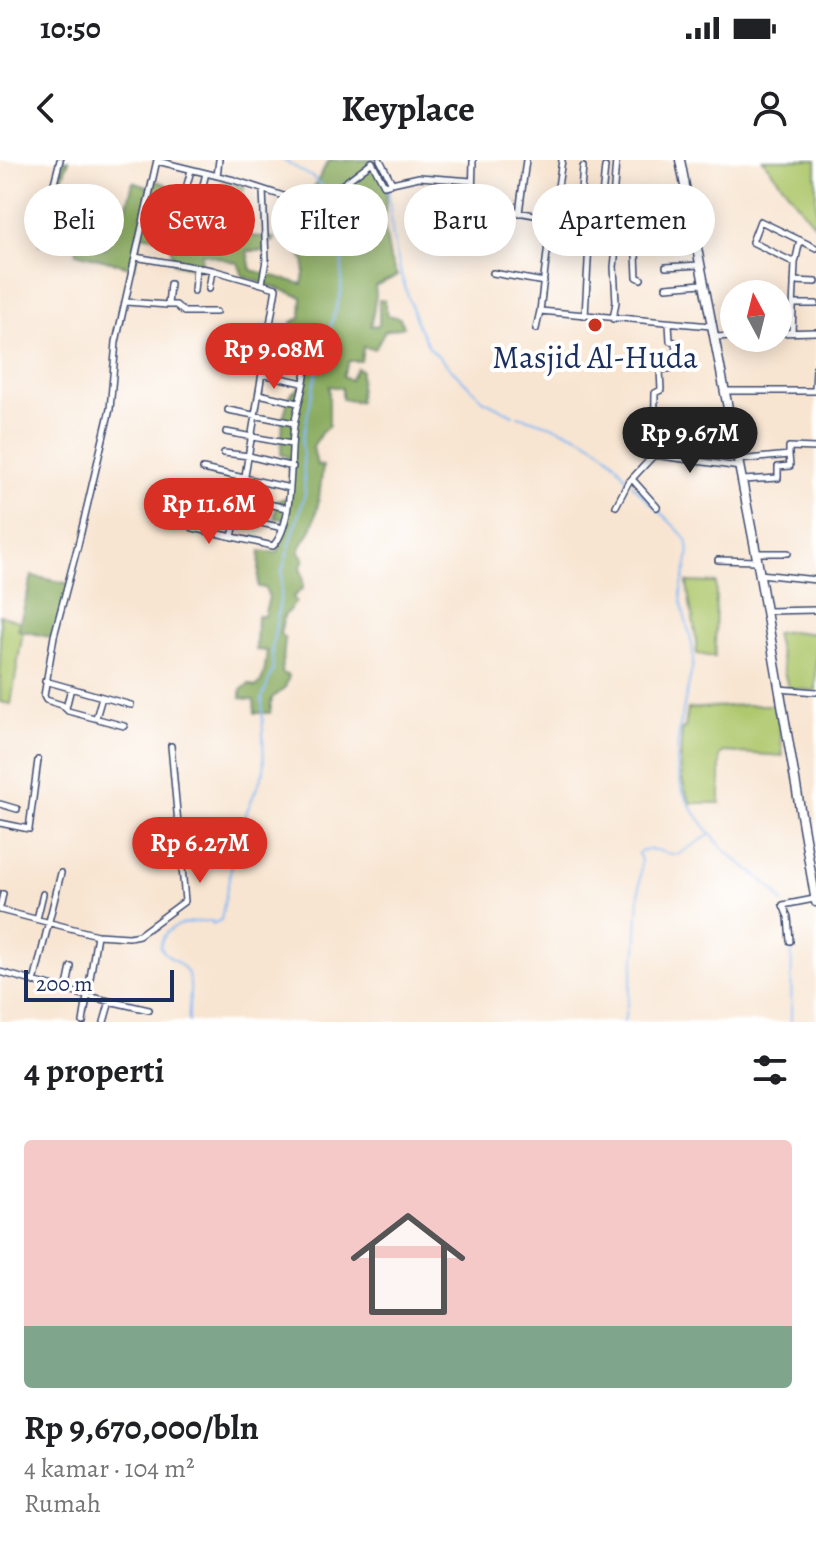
<!DOCTYPE html>
<html lang="id">
<head>
<meta charset="utf-8">
<style>
	body { margin:0; font-family:Alegreya,serif; background:#f6f6f6; color:#202124; height:100vh; display:flex; flex-direction:column; font-size:30px; white-space:nowrap }
	* { box-sizing:border-box; margin:0 }
	p { font-size:26px; color:#757577 }
	.icon { flex:none; width:44px; height:44px; fill:none; stroke:currentColor; stroke-width:2; stroke-linecap:round; stroke-linejoin:round }
	.map { position:relative; height:862px; overflow:hidden }
	.panel { display:flex; flex-direction:column; background:#fff; flex:1 }
	.panel>* { flex:none }
	.hud { position:absolute; left:24px; top:24px; width:768px; height:72px; display:flex; gap:16px }
	.needle { width:52px; rotate:353deg }
	.buttons { position:absolute; left:720px; top:120px; display:grid; gap:16px }
	.buttons a { display:grid; place-items:center; width:72px; height:72px; border-radius:50%; background:#fff; box-shadow:0 4px 20px #0003; font-size:40px }
	.scale { position:absolute; left:24px; bottom:20px; width:150px; box-sizing:border-box; padding-left:8px; border:4px solid #1b2f5e; border-top:0; font-size:22px; line-height:28px; white-space:nowrap; color:#1b2f5e; -webkit-text-stroke:6px #fff; paint-order:stroke }
	.price { position:absolute; translate:-50% -68px; padding:0 18px; border-radius:28px; background:#d93025; color:#fff; font-size:26px; line-height:52px; filter:drop-shadow(0 2px 4px #0008) }
	.price::after { content:''; position:absolute; left:50%; top:48px; width:24px; height:18px; margin-left:-12px; background:inherit; clip-path:polygon(0 0,100% 0,50% 100%) }
	.price.current { background:#222; color:#fff }
	ul { padding:0; list-style:none }
	li { display:grid; align-content:center; gap:16px; height:424px; padding:0 24px }
	li+li { border-top:2px solid #e0e0e0 }
	li span { display:grid; place-items:center; height:248px; border-radius:8px; color:#555 }
	li>.icon { margin-inline-start:auto }
	span .icon { width:144px; height:144px; fill:#fffc; stroke-width:1 }
	li b { font-size:34px }
	h2 { display:flex; justify-content:space-between; align-items:center; height:96px; padding:0 24px; font-size:34px }
	.pill { padding:0 28px; border-radius:36px; background:#fff; box-shadow:0 4px 20px #0003; font-size:28px; line-height:72px }
	.pill.current { background:#d93025; color:#fff }
	.status { display:flex; justify-content:space-between; align-items:center; height:56px; padding:0 40px; background:#fff; direction:ltr }
	.status svg { height:22px; fill:currentColor }
	header { display:flex; justify-content:space-between; align-items:center; height:104px; padding:0 24px; background:#fff; font-size:36px; font-weight:700 }
	.map>svg:first-child { display:block }
	.green { fill:#afc86d; stroke:#657c66; stroke-width:2 }
	.forest { fill:#8bac60; stroke:#536e5f; stroke-width:2 }
	.lines { fill:none; stroke-linecap:round; stroke-linejoin:round }
	.stream { stroke:#84b9f3; stroke-width:2 }
	.street-casing { stroke:#3c4a6f; stroke-width:8 }
	.primary-casing { stroke:#3c4a6f; stroke-width:11 }
	.street { stroke:#fff; stroke-width:5 }
	.primary { stroke:#fff; stroke-width:8 }
	.poi-dot { fill:#c8321e; stroke:#fff; stroke-width:3 }
	.labels { text-anchor:middle; stroke-width:8; stroke-linejoin:round; paint-order:stroke }
	.poi-label { font-size:32px; fill:#1b2f5e; stroke:#fff }
</style>
</head>
<body>
<div class="status"><b>10:50</b><svg viewBox="0 0 49 12"><path d="M0 12V9h3v3zM5 12V6h3v6zM10 12V3h3v9zM15 12V0h3v12zM26 1h20v11H26zM47 4h2v5h-2z"/></svg></div>
<header><svg class="icon" aria-label="back" viewBox="0 0 24 24"><path d="M15 5l-7 7 7 7"/></svg>Keyplace<svg class="icon" aria-label="person" viewBox="0 0 24 24"><circle cx="12" cy="8" r="4"/><path d="M4 21q1-7 8-7t8 7"/></svg></header>
<div class="map">
<svg width="816" height="862" viewBox="0 0 816 862">
	<rect width="100%" height="100%" fill="#fff"/>
	<filter id="ink" filterUnits="userSpaceOnUse"><feTurbulence type="fractalNoise" baseFrequency=".0125" numOctaves="2"/><feDisplacementMap in="SourceGraphic" scale="16" xChannelSelector="R" yChannelSelector="G"/><feConvolveMatrix kernelMatrix="1 2 1 2 8 2 1 2 1" color-interpolation-filters="sRGB"/></filter>
	<filter id="wash" filterUnits="userSpaceOnUse"><feTurbulence type="fractalNoise" baseFrequency=".006" numOctaves="4" result="noise"/><feDisplacementMap in="SourceGraphic" scale="32" xChannelSelector="R" yChannelSelector="G"/><feGaussianBlur stdDeviation="1.8" result="paint"/><feColorMatrix in="noise" values="0 0 0 0 0 0 0 0 0 0 0 0 0 0 0 0 0 1.4 0 .05"/><feComposite in="paint" operator="in"/></filter>
	<g filter="url(#wash)">
		<rect width="100%" height="100%" fill="#f8e5d1"/>
		<path class="green" d="M 763,0 L 816,0 L 816,66 L 809,58 Z
			M 687,422 L 716,423 L 715,497 L 697,494 C 697,469 689,447 687,422 Z
			M 0,455 L 21,462 L 19,470 L 23,471 L 11,544 L 0,542 Z
			M 791,471 L 816,474 L 816,531 L 788,528 L 775,473 Z
			M 745,545 L 777,545 L 783,596 L 724,592 L 720,595 L 720,643 L 691,643 C 677,619 680,596 682,569 L 685,568 L 688,549 Z"/>
		<path class="forest" d="M 64,0 L 69,0 L 57,31 L 48,67 L 57,78 L 56,84 L 40,84 Z
			M 331,0 L 377,0 L 387,30 L 384,65 L 390,99 L 397,116 L 375,126 L 376,135 L 371,166 L 379,165 L 379,140 L 384,140 L 387,155 L 400,158 L 404,167 L 385,171 L 375,189 L 363,187 L 361,201 L 349,201 L 343,216 L 350,220 L 357,208 L 361,210 L 359,242 L 342,239 L 342,228 L 329,226 L 329,266 L 321,273 L 313,287 L 317,305 L 323,306 C 320,327 319,356 308,375 C 304,382 301,384 299,392 L 304,399 L 300,409 L 303,415 L 303,428 L 293,437 L 296,442 L 284,456 L 280,474 L 285,479 L 282,513 L 289,516 L 285,528 L 272,538 L 270,553 L 255,553 L 254,540 L 241,538 L 241,530 L 249,524 L 256,527 C 266,519 265,503 267,491 L 256,490 L 257,456 L 264,456 L 269,437 L 265,428 L 258,427 L 260,391 L 278,393 L 284,359 L 275,358 L 277,341 L 291,336 L 287,296 L 281,295 L 283,258 L 290,234 C 303,227 304,219 304,205 L 293,197 L 296,181 L 289,173 L 292,162 L 301,158 L 302,137 L 243,116 L 238,103 L 202,93 L 201,110 L 174,104 L 169,80 L 141,75 L 134,108 L 76,93 L 78,84 L 105,89 L 127,46 L 133,22 L 151,28 L 153,20 L 168,25 L 166,37 L 201,38 L 201,50 L 214,52 L 215,40 L 221,40 L 222,22 L 244,26 L 239,75 L 274,78 L 273,82 L 265,82 L 265,91 L 247,91 L 251,110 L 302,124 C 307,102 307,99 290,84 L 296,72 L 313,77 L 312,59 L 302,50 L 327,3 Z
			M 32,416 L 71,424 L 54,478 L 18,470 Z"/>
		<g class="lines">
			<path class="stream" d="M 380,5 L 386,21
				M 388,27 L 393,77 L 401,115 L 417,163 L 429,187 L 483,240 L 513,255
				M 518,256 C 560,268 605,278 627,320
				M 632,324 C 641,335 685,374 687,381 C 693,397 681,419 681,435 C 682,458 695,480 693,502 C 687,542 668,589 682,629 C 689,649 717,684 734,698 C 751,712 770,723 783,743
				M 791,760 L 792,777
				M 189,862 C 187,847 195,821 185,809 C 177,800 167,798 160,787 C 165,762 190,762 212,761 L 212,764 L 221,760 L 238,672 L 264,611 L 262,538 L 273,510 L 272,488 L 281,435 L 282,411 L 305,334 L 302,281 L 317,211 L 341,132 L 343,84 L 336,38 L 312,17 L 283,0
				M 624,862 L 636,790 L 641,700 L 638,693 C 653,684 664,696 679,694 L 711,674
				M 791,862 L 792,783"/>
		</g>
	</g>
	<g filter="url(#ink)">
		<g class="lines">
			<defs>
				<path id="street" d="M 380,0 L 392,23 L 419,17 L 472,21
					M 473,0 L 472,42 L 477,45 L 632,72 L 693,75
					M 157,1 L 234,20 L 311,45 L 314,46 L 372,2 L 384,25 L 392,23
					M 217,16 L 219,0
					M 187,25 L 191,10
					M 52,31 L 60,0
					M 199,41 L 206,13
					M 420,45 L 462,49 L 472,42
					M 519,53 L 526,0
					M 551,59 L 540,151 L 711,166
					M 553,60 L 562,0
					M 578,64 L 583,7
					M 599,67 L 605,7
					M 611,69 L 616,0
					M 635,72 L 637,117 L 641,119
					M 135,97 L 212,110 L 276,128 L 245,316 L 232,377
					M 795,103 L 752,82 L 760,61 L 816,88
					M 666,107 L 699,105
					M 493,113 L 544,122
					M 794,121 L 816,122
					M 262,123 L 266,100 L 263,30
					M 666,127 L 702,124
					M 209,129 L 212,110
					M 194,131 L 196,108
					M 126,142 L 168,145 L 170,124
					M 793,144 L 816,144
					M 168,145 L 176,145 L 184,152 L 216,152
					M 585,156 L 590,65
					M 613,159 L 616,142 L 614,107 L 618,70
					M 536,169 L 540,151
					M 792,172 L 795,103 L 800,80
					M 778,173 L 816,172
					M 715,177 L 734,176
					M 265,193 L 306,202
					M 262,214 L 303,223
					M 815,230 L 816,207
					M 725,231 L 816,231
					M 259,234 L 298,243
					M 228,250 L 294,263
					M 226,272 L 291,284
					M 224,293 L 249,296 L 293,307
					M 654,295 L 655,233 L 661,230 L 660,210 L 678,207 L 675,182 L 670,181 L 669,163
					M 789,295 L 789,287 L 816,288
					M 674,298 C 673,285 682,276 681,263
					M 738,300 L 789,295 L 790,306 L 778,307 L 778,318 L 742,320
					M 203,309 L 290,328
					M 632,319 L 657,347
					M 198,328 L 286,348
					M 616,346 L 628,323 L 654,295 L 740,307
					M 194,348 L 283,368
					M 193,368 L 273,386 C 295,364 289,297 294,266 C 298,240 312,207 305,181 L 268,173
					M 757,393 L 788,393
					M 718,400 L 757,401
					M 760,414 L 816,420
					M 767,451 L 816,450
					M 45,521 L 131,545
					M 779,529 L 816,532
					M 66,548 L 71,528
					M 96,558 L 102,537
					M 124,566 L 68,551 L 62,545 L 46,540 L 44,536 L 54,476 L 78,385 L 110,249 L 116,182 L 157,0
					M 0,644 L 17,649
					M 0,663 L 29,669 L 38,600
					M 0,747 L 3,734
					M 0,750 L 97,775 L 83,862
					M 37,759 L 43,734
					M 97,775 L 129,777 L 139,775 L 185,741 L 171,586
					M 790,781 L 788,757 L 783,745 L 814,739
					M 0,812 L 87,836 L 149,850
					M 34,822 L 61,713
					M 66,831 L 71,807
					M 104,862 L 110,841"/>
				<path id="primary" d="M 680,0 L 756,393 L 816,742"/>
			</defs>
			<use href="#street" class="street-casing"/>
			<use href="#primary" class="primary-casing"/>
			<use href="#street" class="street"/>
			<use href="#primary" class="primary"/>
		</g>
	</g>
	<circle class="poi-dot" cx="595" cy="165" r="8"/>
	<g class="labels">
		<g class="poi-label">
			<text x="595" y="208">Masjid Al-Huda</text>
		</g>
	</g>
</svg>
<div class="buttons">
<a><svg class="needle" viewBox="-14 -14 28 28"><path d="M0-13l5 13h-10z" fill="#e53935"/><path d="M0 13l5-13h-10z" fill="#757577"/></svg></a>
</div>
<div class="scale">200 m</div>
<b class="price" style="left:274px;top:231px">Rp 9.08M</b>
<b class="price current" style="left:690px;top:315px">Rp 9.67M</b>
<b class="price" style="left:209px;top:386px">Rp 11.6M</b>
<b class="price" style="left:200px;top:725px">Rp 6.27M</b>
<div class="hud">
<a class="pill">Beli</a>
<a class="pill current">Sewa</a>
<a class="pill">Filter</a>
<a class="pill">Baru</a>
<a class="pill">Apartemen</a>
</div>
</div>
<section class="panel">
<h2>4 properti<svg class="icon" aria-label="filters" viewBox="0 0 24 24"><path d="M4 7h16M4 17h16"/><circle cx="9" cy="7" r="2"/><circle cx="15" cy="17" r="2"/></svg></h2>
<ul>
<li><span style="background:linear-gradient(#f6c9c9 75%,#7fa58c 0)"><svg class="icon" aria-label="home" viewBox="0 0 24 24"><path d="M3 11l9-7 9 7M6 9v11h12V9"/></svg></span><div><b>Rp 9,670,000/bln</b><p>4 kamar · 104 m²</p><p>Rumah</p></div></li>
</ul>
</section>
</body>
</html>
